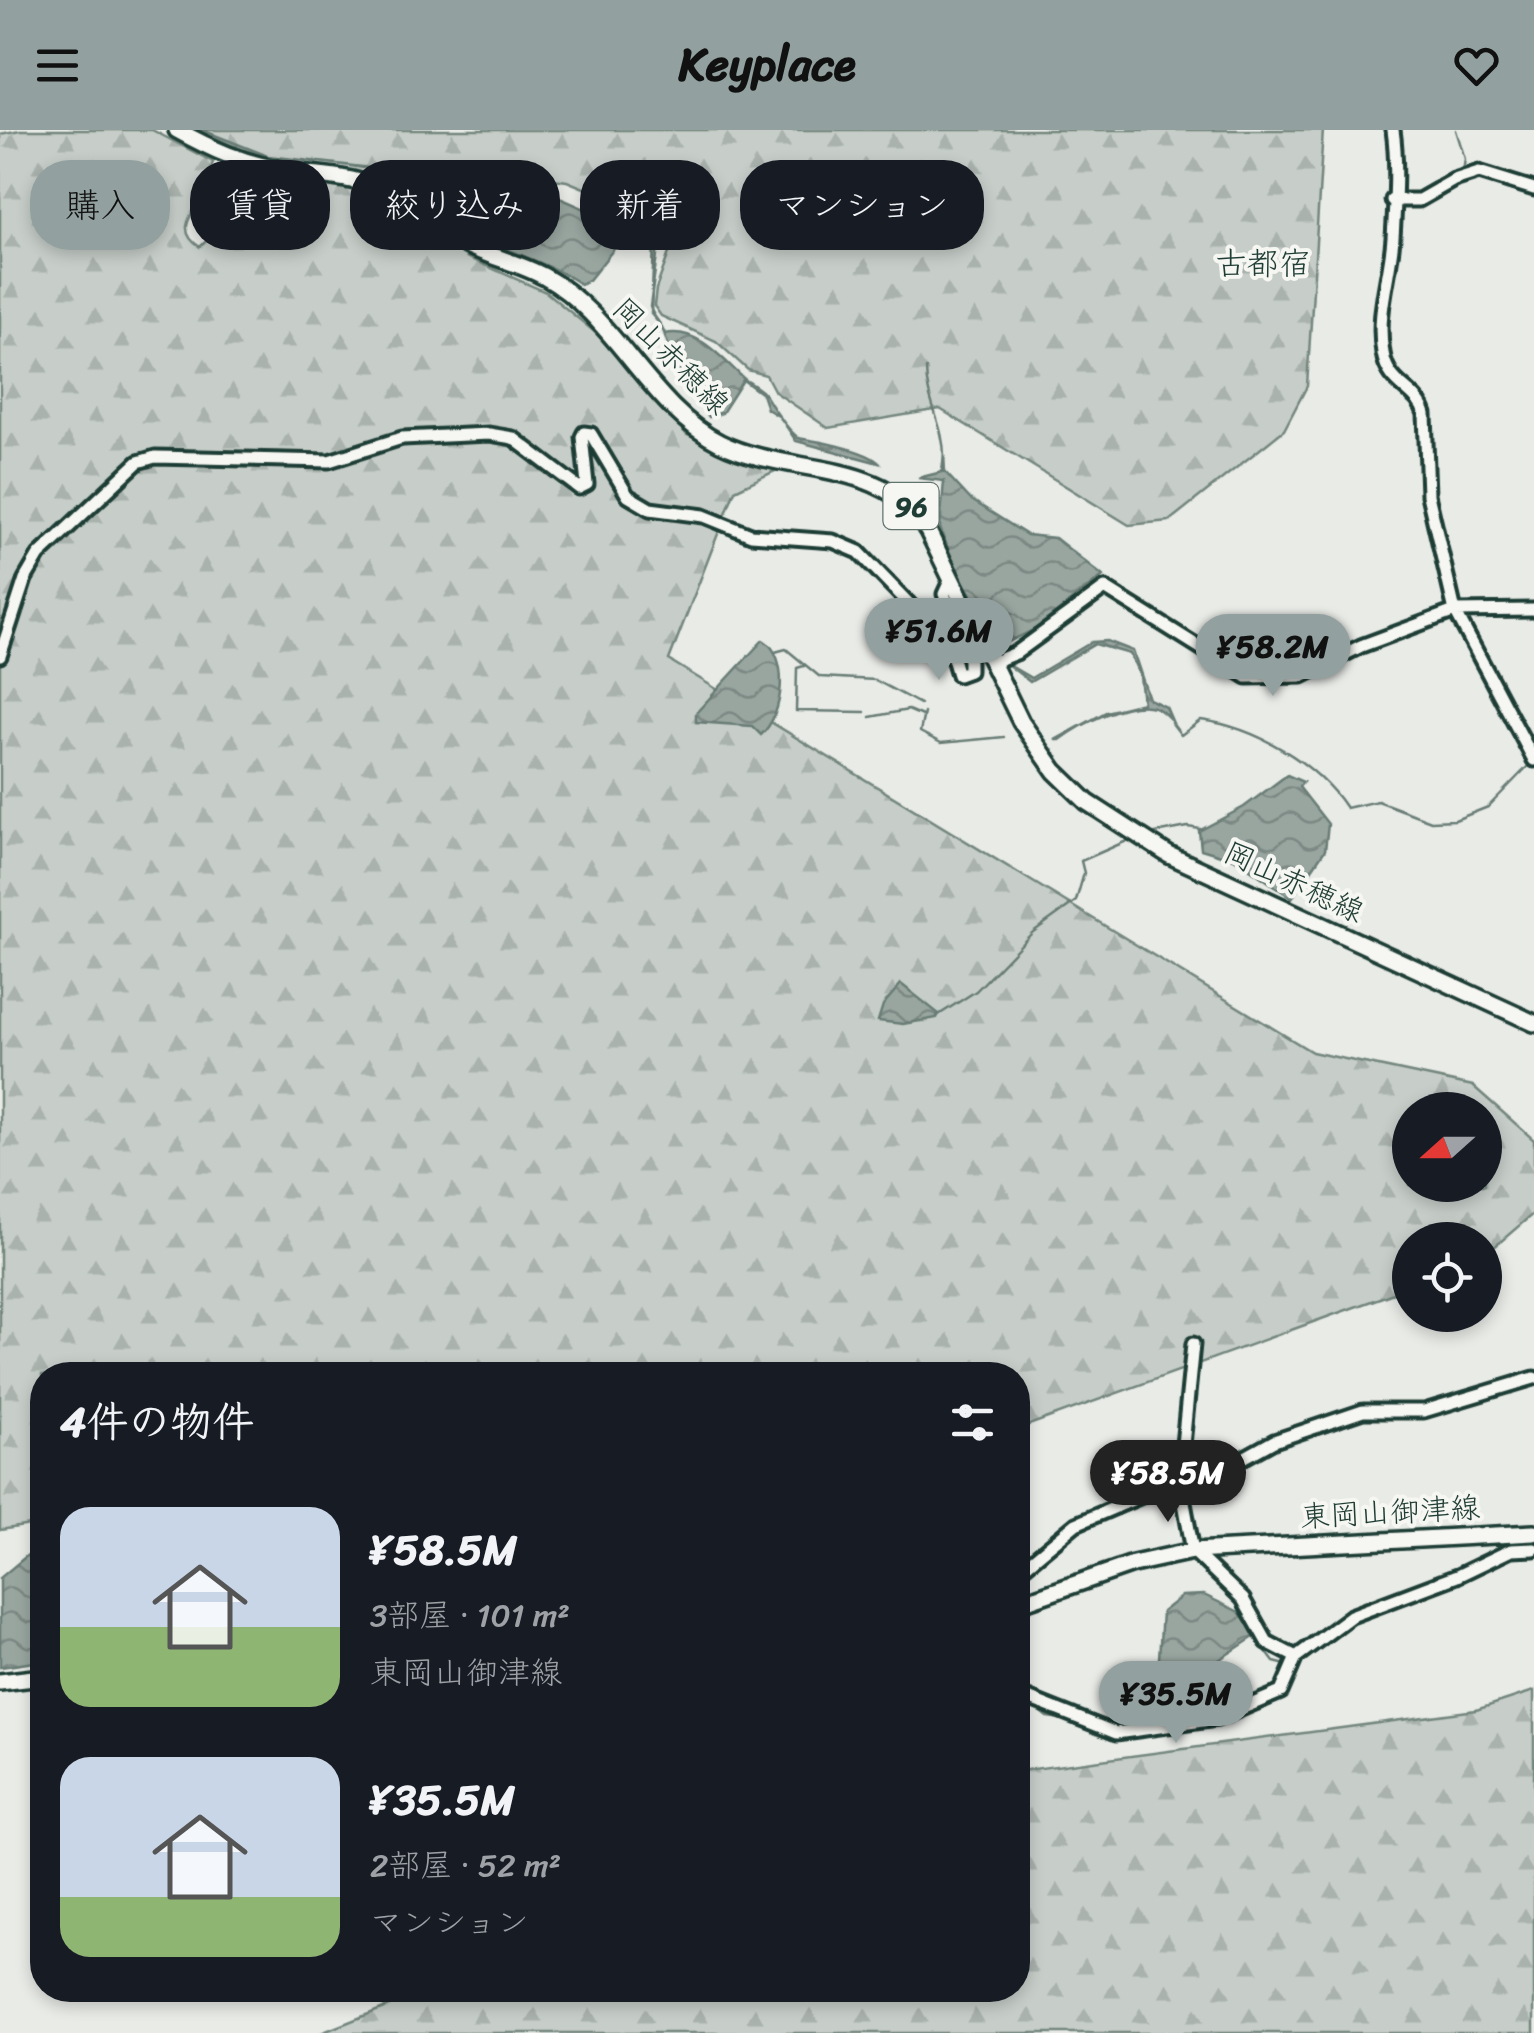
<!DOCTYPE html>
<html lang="ja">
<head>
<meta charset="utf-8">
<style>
	body { margin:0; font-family:Sriracha,"Klee One",sans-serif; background:#20242c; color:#f1f3f6; height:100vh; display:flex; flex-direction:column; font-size:38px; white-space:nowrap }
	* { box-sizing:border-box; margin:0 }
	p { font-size:32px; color:#9ea1a6 }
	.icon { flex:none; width:55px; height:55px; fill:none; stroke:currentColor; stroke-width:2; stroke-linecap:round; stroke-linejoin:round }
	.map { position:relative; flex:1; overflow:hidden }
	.drawer { position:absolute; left:30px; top:1232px; width:1000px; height:640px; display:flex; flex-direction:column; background:#171b24; border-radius:40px; box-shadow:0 5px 15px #0003 }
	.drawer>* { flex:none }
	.banner { position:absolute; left:30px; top:30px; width:1000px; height:90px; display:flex; gap:20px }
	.needle { width:65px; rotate:249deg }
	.controls { position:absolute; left:1392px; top:962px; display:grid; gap:20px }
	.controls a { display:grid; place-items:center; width:110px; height:110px; border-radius:50%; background:#171b24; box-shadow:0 5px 15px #0003; font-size:50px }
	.price { position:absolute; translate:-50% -85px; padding:0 22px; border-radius:35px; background:#92a19f; color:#111; font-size:32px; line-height:65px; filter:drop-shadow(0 2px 5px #0008) }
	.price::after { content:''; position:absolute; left:50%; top:60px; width:30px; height:22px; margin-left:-15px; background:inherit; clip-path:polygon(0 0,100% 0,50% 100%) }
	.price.on { background:#222; color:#fff }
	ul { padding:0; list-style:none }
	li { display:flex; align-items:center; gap:30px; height:250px; padding:0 30px }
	li span { display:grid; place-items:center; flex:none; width:280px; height:200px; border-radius:30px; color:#555 }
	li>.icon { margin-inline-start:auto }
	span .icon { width:120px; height:120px; fill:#fffc; stroke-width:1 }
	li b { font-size:42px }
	h2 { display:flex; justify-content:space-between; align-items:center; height:120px; padding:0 30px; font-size:42px }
	.pill { padding:0 35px; border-radius:40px; background:#171b24; box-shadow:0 5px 15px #0003; font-size:35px; line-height:90px }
	.pill.on { background:#92a19f; color:#111 }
	header { display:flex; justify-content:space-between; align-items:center; height:130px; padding:0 30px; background:#92a19f; color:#111; font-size:45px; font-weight:800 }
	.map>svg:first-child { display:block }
	.forest { fill:url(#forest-firs); stroke:#73867e; stroke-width:2.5; fill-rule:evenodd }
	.water { fill:url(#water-waves); stroke:#687c75; stroke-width:2.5 }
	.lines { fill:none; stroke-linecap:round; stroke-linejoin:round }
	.stream { stroke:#687c75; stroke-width:2.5 }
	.minor-casing { stroke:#1f3d34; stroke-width:19 }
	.major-casing { stroke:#1f3d34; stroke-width:22 }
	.minor { stroke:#f6f6f2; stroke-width:11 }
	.major { stroke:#f6f6f2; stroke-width:15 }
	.labels { text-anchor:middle; stroke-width:8; stroke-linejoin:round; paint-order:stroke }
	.shield { fill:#f6f6f2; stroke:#60746d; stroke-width:2.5 }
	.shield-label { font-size:28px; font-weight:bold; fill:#1f3d34 }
	.street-label { font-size:30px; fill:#1f3d34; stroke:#f6f6f2 }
	.neighbourhood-label { font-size:32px; fill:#1f3d34; stroke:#f6f6f2 }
</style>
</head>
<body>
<header><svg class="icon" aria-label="menu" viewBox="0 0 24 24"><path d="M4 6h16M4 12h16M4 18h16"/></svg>Keyplace<svg class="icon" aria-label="heart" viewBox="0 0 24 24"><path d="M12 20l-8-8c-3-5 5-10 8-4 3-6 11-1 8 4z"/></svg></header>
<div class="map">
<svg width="1534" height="1903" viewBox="0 0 1534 1903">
	<defs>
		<pattern id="forest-firs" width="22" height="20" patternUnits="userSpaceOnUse" patternTransform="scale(2.5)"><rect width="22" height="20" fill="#c7cec9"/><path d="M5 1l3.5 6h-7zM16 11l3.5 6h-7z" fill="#aab2ad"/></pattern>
		<pattern id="water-waves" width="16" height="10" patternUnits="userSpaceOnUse" patternTransform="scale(2.5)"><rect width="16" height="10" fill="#99a6a0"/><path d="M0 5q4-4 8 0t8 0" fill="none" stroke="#7c8883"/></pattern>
	</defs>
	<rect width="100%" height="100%" fill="#e9ebe7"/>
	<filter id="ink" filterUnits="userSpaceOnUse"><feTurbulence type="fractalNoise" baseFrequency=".01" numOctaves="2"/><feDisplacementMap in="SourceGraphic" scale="20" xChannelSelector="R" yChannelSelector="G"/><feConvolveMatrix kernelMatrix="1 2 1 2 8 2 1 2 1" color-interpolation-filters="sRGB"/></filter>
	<g filter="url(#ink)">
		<path class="forest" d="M 20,0 L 152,0 L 213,32 C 210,40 209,50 206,58 C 198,78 171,99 200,117 L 222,96 L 238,44 L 355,60 L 411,89 L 468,128 L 546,162 L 597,204 L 687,305 L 777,340 L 735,360 L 669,530 L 1312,922 L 1473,956 L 1534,1010 L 1534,1083 L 1485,1125 L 1485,1110 L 1410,1110 L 1410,1157 L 1018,1299 L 1018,1245 L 42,1245 L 42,1393 L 0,1400 L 0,4 ZM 1410,980 L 1485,980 L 1485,1055 L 1410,1055 Z
			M 195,0 L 1323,0 L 1307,256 L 1284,300 L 1169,391 L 1129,395 L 940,279 L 828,298 L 775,262 L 766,245 L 748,240 L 716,211 L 661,186 L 654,176 L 656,159 L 669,123 L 662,101 L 635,72 L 606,67 L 567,51 L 480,39 L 450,57 L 442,78 L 449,95 L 381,48 L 224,19 Z
			M 1534,1561 L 1534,1903 L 321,1903 L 429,1860 L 1018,1860 L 1018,1641 L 1476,1580 Z"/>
		<path class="water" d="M 202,0 L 268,26 L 379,39 L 449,72 L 542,60 L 621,95 L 627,92 L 649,101 L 658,118 L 650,177 C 653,187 662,194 665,204 C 696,197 721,227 742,247 C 749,254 761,257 766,266 C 774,280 785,296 798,308 C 819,311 866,320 879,333 L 796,311 L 780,287 L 767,279 L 762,264 L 743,250 L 722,283 L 709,287 L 678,243 L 662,197 L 651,184 L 654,115 L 625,105 L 589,150 L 580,154 C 536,124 484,119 445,81 L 443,70 C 418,66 399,46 373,40 C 309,25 264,39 202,0 Z
			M 944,324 L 945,342 L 970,369 L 1027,405 L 1055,408 L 1103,446 L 1037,498 L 996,518 L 988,502 L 993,499 L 958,444 L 940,398 L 944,351 L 918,348 L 942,342 Z
			M 763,510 C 790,525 784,585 761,605 L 752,596 L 696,592 L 696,583 Z
			M 1107,511 L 1133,521 L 1149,569 L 1166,577 L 1172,591 C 1168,588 1163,580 1154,577 C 1128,569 1081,594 1060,610 L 1055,610 L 1106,582 L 1143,573 L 1140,546 L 1130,524 L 1095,514 L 1030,552 L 1007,534 L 1031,548 L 1092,512 Z
			M 1287,645 L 1303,652 L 1299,657 L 1328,694 L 1325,720 L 1292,768 L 1237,730 L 1201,719 L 1199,701 L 1244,677 Z
			M 901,854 L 939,884 L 937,888 L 903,894 L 878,891 L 883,875 Z
			M 42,1413 L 42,1531 L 0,1537 L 0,1448 Z
			M 1204,1465 L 1239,1482 L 1257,1505 L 1202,1541 L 1162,1558 L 1158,1544 L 1162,1482 L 1182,1466 Z"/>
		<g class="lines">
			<path class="stream" d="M 1456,0 L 1465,29 L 1463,42
				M 926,239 C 926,271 945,297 944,329
				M 775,522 L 786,519 L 820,547 L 875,550 L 920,574
				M 804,536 L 797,538 L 796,581 L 865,582
				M 924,583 L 920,602 L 941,613 L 1004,607
				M 870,587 L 908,580 L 922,586
				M 1171,592 L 1181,605 L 1201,590 C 1254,597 1316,632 1346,678 L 1378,671 L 1431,691 L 1455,690 L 1488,677 L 1530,634
				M 1150,704 L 1188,697 L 1200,699
				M 937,886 L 976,861 L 1033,802 L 1076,771 L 1084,743 L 1081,731 L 1129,710
				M 1253,1504 L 1274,1532 L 1286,1535
				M 1032,1575 L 1047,1587 L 1069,1590
				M 1213,1595 L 1281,1569 L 1304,1527"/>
			<defs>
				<path id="minor" d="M 1393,0 C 1398,34 1395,74 1393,108 C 1390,148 1376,183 1383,223 C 1388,257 1417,258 1425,284 L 1428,365 L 1455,481 L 1534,630
					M 1392,70 L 1419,70 L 1454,50 L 1479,42 L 1534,59
					M 0,526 L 25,449 L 39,425 L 138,332 L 155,327 L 329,331 L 402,308 L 489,304 L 513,308 L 579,358 L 587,354 L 582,307 L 584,303 L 591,304 L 628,366 L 650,379 L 704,386 L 751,405 L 833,411 L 859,422 L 949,515 L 958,545 L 969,541 L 969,530 L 944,464 L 950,451
					M 991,533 L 1016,523 L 1105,458 L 1247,547 L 1302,546 L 1361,516 L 1455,481 L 1534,480
					M 1193,1214 L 1182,1325 L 1182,1362 L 1193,1421 L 1243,1469 L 1267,1512 L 1296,1527
					M 1018,1442 L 1076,1394 L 1158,1359 L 1182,1362 L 1274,1311 L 1363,1281 L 1424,1281 L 1534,1248
					M 1018,1564 L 1116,1603 L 1217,1589 L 1281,1562 L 1296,1527 L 1351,1486 L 1457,1446 L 1511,1420 L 1534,1419"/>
				<path id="major" d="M 177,0 C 211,19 244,34 283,40 C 312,46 344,45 372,56 C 406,68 430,94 461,112 C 488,127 518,132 545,147 C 614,185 650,278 720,313 C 789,347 885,326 928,401 L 1021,592 L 1055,641 L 1087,672 L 1169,725 L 1534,893
					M 1018,1474 L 1133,1434 L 1193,1421 L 1534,1403
					M 0,1552 L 42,1547"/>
			</defs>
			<use href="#minor" class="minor-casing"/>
			<use href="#major" class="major-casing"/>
			<use href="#minor" class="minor"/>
			<use href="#major" class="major"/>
		</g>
	</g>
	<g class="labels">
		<rect class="shield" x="883.5" y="353" width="55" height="46" rx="8"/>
		<g class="shield-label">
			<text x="911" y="386">96</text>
		</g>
		<g class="street-label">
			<text transform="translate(671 226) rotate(45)" y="10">岡山赤穂線</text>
			<text transform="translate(1294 752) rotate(25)" y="10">岡山赤穂線</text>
			<text transform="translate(1390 1382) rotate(-3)" y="10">東岡山御津線</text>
		</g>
		<g class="neighbourhood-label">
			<text x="1263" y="144">古都宿</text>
		</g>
	</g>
</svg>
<div class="controls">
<a><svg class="needle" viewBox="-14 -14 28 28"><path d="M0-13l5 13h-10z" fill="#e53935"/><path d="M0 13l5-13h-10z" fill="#9ea1a6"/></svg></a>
<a><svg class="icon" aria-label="locate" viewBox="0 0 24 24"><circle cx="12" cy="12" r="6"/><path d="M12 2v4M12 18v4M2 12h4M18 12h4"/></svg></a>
</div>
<b class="price" style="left:939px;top:553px">¥51.6M</b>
<b class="price" style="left:1273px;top:569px">¥58.2M</b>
<b class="price on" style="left:1168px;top:1395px">¥58.5M</b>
<b class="price" style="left:1176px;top:1616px">¥35.5M</b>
<div class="banner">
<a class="pill on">購入</a>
<a class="pill">賃貸</a>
<a class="pill">絞り込み</a>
<a class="pill">新着</a>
<a class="pill">マンション</a>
</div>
<section class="drawer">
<h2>4件の物件<svg class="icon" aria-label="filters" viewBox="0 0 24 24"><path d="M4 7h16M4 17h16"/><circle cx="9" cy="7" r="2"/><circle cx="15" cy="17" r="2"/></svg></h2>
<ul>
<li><span style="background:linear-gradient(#c9d6e8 60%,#8fb573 0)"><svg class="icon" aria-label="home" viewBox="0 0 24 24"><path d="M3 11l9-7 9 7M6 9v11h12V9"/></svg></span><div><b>¥58.5M</b><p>3部屋 · 101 m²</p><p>東岡山御津線</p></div></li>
<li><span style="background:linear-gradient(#c9d6e8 70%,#8fb573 0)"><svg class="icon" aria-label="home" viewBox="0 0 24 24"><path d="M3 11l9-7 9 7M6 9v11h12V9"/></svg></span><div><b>¥35.5M</b><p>2部屋 · 52 m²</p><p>マンション</p></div></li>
</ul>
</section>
</div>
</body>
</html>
